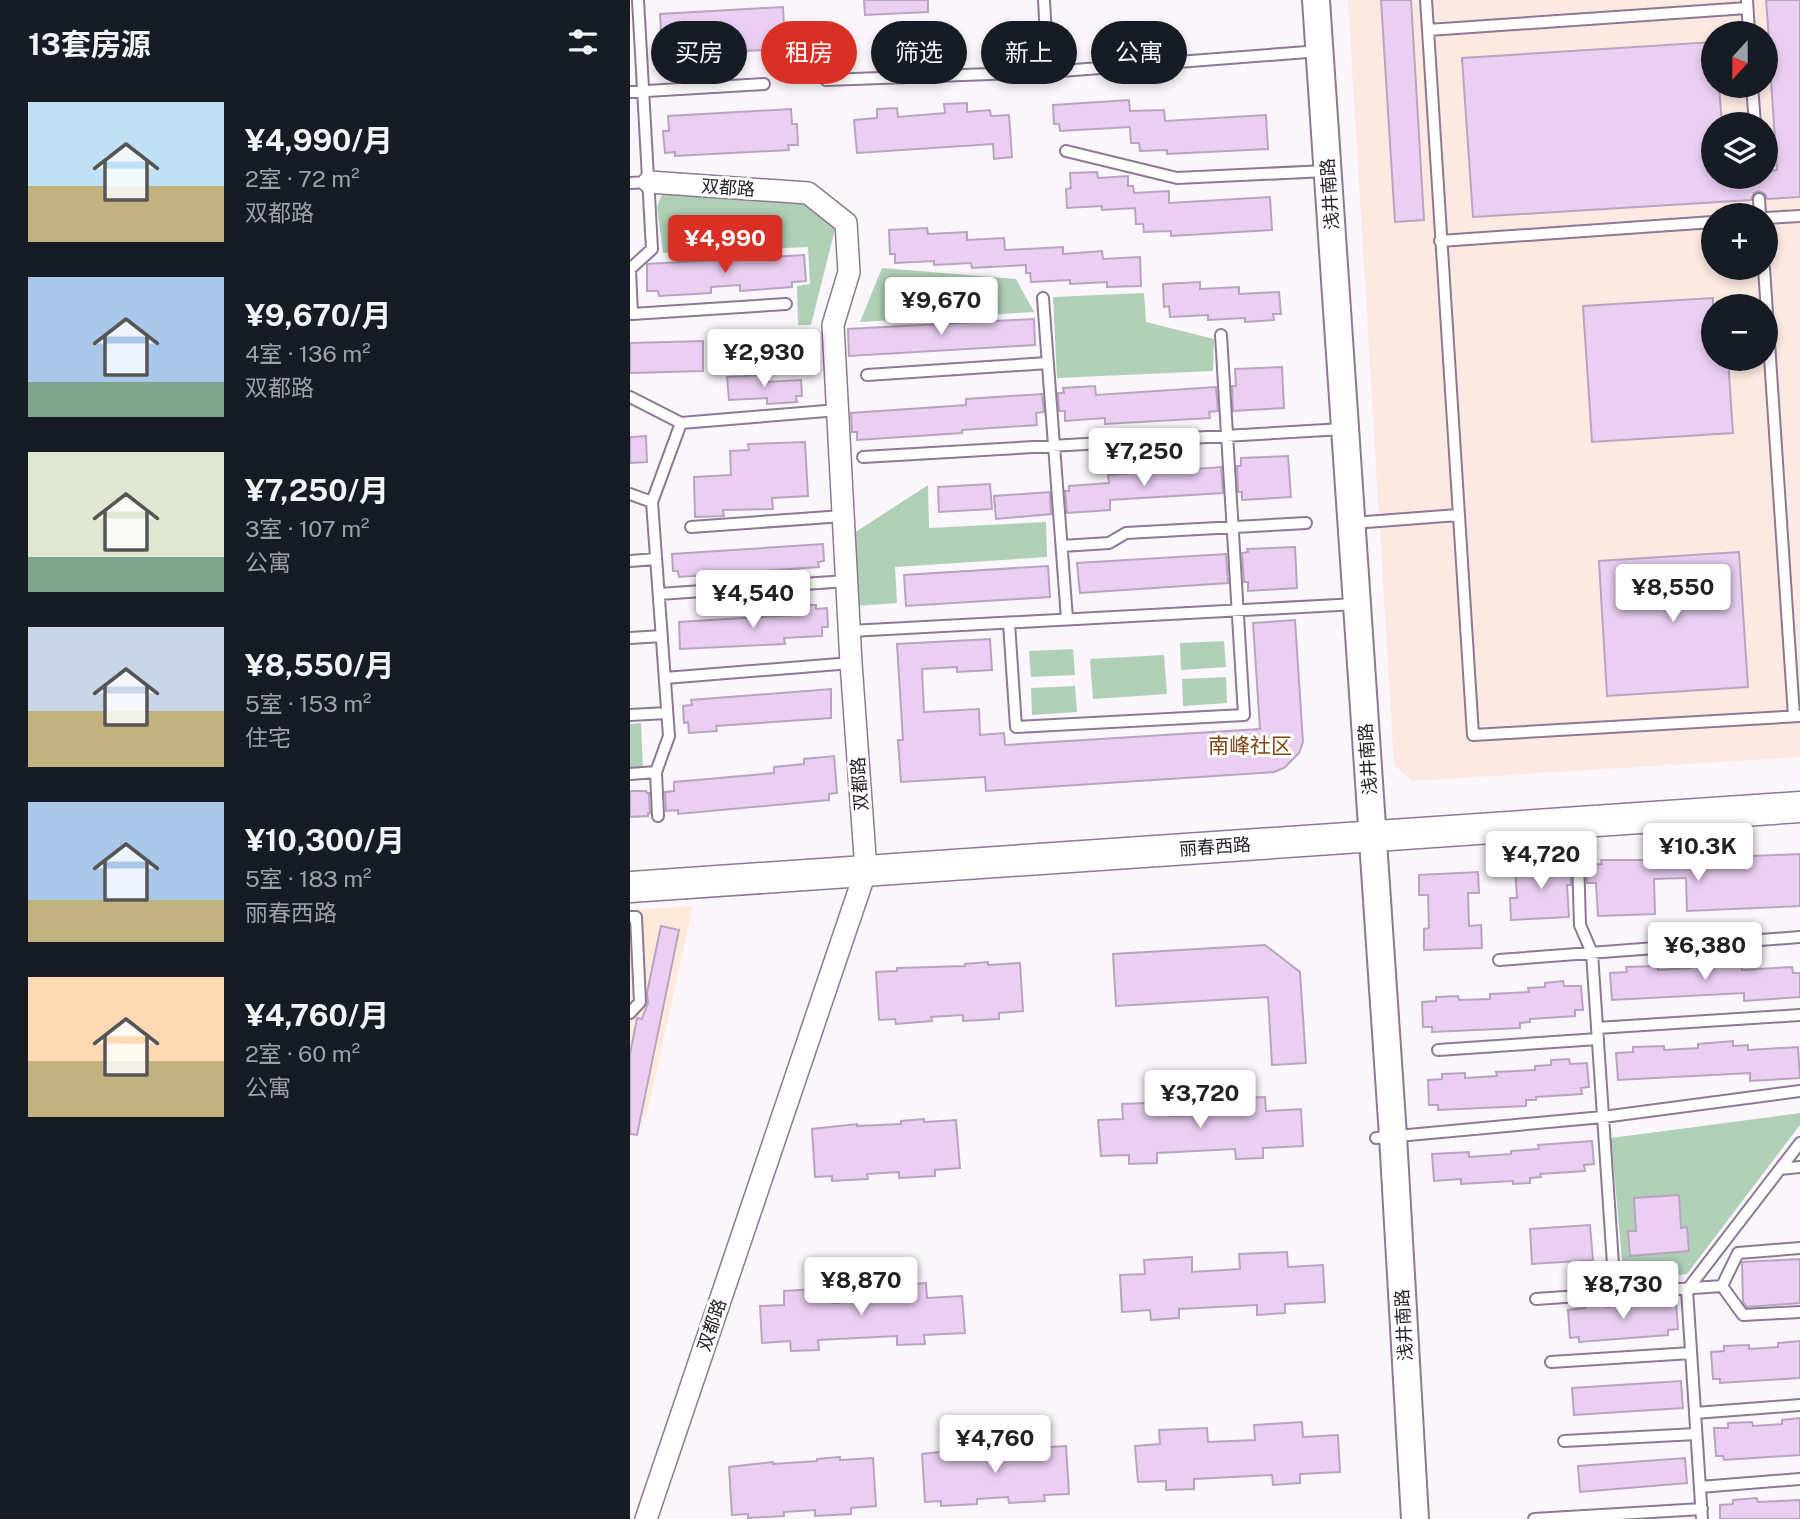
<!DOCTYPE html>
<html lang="zh">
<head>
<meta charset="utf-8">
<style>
	body { margin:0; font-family:"Public Sans","Noto Sans SC",sans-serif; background:#242831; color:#f1f3f6; height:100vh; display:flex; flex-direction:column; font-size:26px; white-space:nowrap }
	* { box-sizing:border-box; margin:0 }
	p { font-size:23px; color:#9ea1a6 }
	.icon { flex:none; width:38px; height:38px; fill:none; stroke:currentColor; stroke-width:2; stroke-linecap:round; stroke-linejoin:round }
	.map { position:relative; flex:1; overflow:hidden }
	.panel { display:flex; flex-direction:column; background:#171b24; width:630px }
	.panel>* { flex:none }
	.banner { position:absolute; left:21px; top:21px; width:665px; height:63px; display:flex; gap:14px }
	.needle { width:46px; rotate:201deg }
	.tools { position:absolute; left:1071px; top:21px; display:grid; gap:14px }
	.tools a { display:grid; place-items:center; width:77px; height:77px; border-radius:50%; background:#171b24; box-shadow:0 4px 10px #0003; font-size:35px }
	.price { position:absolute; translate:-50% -60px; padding:0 16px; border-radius:7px; background:#fff; color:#222; font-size:23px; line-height:46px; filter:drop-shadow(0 2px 4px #0008) }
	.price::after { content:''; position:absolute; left:50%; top:42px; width:21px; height:16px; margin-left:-10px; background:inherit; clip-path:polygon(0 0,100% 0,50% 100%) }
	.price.active { background:#d93025; color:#fff }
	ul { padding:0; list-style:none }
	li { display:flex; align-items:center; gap:21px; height:175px; padding:0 28px }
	li span { display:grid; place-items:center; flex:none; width:196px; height:140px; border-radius:0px; color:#555 }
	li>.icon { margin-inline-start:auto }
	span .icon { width:84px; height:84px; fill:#fffc; stroke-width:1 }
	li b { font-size:30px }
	h2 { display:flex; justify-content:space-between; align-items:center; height:84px; padding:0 28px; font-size:30px }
	.pill { padding:0 24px; border-radius:32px; background:#171b24; box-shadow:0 4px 10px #0003; font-size:24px; line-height:63px }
	.pill.active { background:#d93025; color:#fff }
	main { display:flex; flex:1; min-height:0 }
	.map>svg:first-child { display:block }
	.industrial { fill:#fce9e1; fill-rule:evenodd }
	.medical { fill:#ffe9db }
	.green { fill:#afd0b7 }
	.building { fill:#eacff2; stroke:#b8a4bf; stroke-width:2 }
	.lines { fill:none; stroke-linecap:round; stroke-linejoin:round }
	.service-casing { stroke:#8d7993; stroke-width:14 }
	.minor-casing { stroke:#8d7993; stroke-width:24 }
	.tertiary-casing { stroke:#8d7993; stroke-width:30 }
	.secondary-casing { stroke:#8d7993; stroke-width:33 }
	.service { stroke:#fff; stroke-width:10 }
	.minor { stroke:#fff; stroke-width:21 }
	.tertiary { stroke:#fff; stroke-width:26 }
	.secondary { stroke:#fff; stroke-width:30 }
	.labels { text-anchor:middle; stroke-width:6; stroke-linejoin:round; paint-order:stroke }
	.street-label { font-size:18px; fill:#251d27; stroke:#fff }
	.quarter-label { font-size:21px; fill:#804613; stroke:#fff }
</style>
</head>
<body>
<main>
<section class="panel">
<h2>13套房源<svg class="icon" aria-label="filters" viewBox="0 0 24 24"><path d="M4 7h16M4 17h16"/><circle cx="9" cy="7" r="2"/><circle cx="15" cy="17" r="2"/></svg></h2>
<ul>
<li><span style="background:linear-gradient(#bfe0f5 60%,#c2b280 0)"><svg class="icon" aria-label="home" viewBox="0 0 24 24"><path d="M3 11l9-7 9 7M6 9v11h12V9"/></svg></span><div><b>¥4,990/月</b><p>2室 · 72 m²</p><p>双都路</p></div></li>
<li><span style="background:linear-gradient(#a9c7e8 75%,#7fa58c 0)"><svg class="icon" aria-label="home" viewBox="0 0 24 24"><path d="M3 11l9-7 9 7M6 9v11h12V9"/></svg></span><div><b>¥9,670/月</b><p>4室 · 136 m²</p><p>双都路</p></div></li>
<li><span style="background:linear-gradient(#dfe7d0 75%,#7fa58c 0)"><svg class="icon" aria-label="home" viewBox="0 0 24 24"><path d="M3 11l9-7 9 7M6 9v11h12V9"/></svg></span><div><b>¥7,250/月</b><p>3室 · 107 m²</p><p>公寓</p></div></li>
<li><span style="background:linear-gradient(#c9d6e8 60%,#c2b280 0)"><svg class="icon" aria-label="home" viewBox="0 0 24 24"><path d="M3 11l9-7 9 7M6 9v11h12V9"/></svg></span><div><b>¥8,550/月</b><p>5室 · 153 m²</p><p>住宅</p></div></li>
<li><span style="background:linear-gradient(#a9c7e8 70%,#c2b280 0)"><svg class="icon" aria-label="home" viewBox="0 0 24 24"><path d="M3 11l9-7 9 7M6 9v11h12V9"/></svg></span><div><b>¥10,300/月</b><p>5室 · 183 m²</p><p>丽春西路</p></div></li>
<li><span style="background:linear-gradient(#ffd9b3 60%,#c2b280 0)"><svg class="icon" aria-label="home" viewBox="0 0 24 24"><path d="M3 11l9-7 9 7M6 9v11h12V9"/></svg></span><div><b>¥4,760/月</b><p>2室 · 60 m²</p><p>公寓</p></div></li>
</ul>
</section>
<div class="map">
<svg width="1170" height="1519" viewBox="0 0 1170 1519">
	<rect width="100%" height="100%" fill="#faf6fb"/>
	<path class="industrial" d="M 718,0 L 1170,0 L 1170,757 L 782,781 L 764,765 ZM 1083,33 L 1136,33 L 1136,86 L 1083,86 ZM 1083,124 L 1136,124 L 1136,177 L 1083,177 ZM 1083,215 L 1136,215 L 1136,268 L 1083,268 ZM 1083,306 L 1136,306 L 1136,359 L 1083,359 Z"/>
	<path class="medical" d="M 63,906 L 16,1118 L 0,1113 L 0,910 Z"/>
	<path class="green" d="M 122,187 L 170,194 L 208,217 L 181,325 L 168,325 L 167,286 L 180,284 L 178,247 L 33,253 L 27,207 L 32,194 Z
		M 252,268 L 386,279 L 404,312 L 230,322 Z
		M 514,293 L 516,322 L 584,339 L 583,371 L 427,378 L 423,297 Z
		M 298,485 L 299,528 L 416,522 L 417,557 L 265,567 L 267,603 L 226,606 L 221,535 Z
		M 594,641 L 596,667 L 551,670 L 550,643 Z
		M 443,649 L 445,675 L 401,677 L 399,651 Z
		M 534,655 L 537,694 L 463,699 L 460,659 Z
		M 596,677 L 597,703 L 553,706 L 552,679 Z
		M 445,686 L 447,712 L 402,715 L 401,688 Z
		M 11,723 L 13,767 L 0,767 L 0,724 Z
		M 1170,1113 L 1170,1125 L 1057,1274 L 994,1283 L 981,1138 Z"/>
	<path class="building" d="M 234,0 L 298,0 L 298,12 L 235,15 Z
		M 751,0 L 781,0 L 794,220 L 765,222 Z
		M 1136,0 L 1170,0 L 1170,197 L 1137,199 L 1135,194 L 1129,191 L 1124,193 L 1121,200 L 843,217 L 832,58 L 1083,42 L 1083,86 L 1089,86 L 1092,124 L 1083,124 L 1083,177 L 1136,177 L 1136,171 L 1147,170 L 1141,80 L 1136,80 L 1136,39 L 1139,39 Z
		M 153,7 L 155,44 L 150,44 L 151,49 L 37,55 L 37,51 L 32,51 L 30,14 Z
		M 499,100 L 500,111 L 534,110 L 535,121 L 636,115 L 638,149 L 537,154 L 537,150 L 510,151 L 509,143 L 501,143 L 500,127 L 430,131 L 429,124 L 424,124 L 423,105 Z
		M 337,103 L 337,112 L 360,110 L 361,116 L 379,115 L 382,157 L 364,159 L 363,144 L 227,153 L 224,120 L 247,118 L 247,109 L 267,108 L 268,117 L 315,113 L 314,104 Z
		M 161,109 L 162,124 L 167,124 L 168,145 L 158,145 L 159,150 L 45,156 L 45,152 L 35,153 L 33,131 L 39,131 L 38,116 Z
		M 467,172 L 468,178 L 498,176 L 498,186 L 503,186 L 504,193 L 539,191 L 539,203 L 640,197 L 642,230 L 541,236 L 541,231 L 514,232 L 513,224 L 506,224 L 505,208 L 472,210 L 472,206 L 437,208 L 436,189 L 441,188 L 440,173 Z
		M 297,228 L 298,234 L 337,232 L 337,240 L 374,238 L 375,250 L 433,247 L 433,254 L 472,251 L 473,259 L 510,257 L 511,286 L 477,287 L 477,282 L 440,284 L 440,280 L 401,282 L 400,273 L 396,273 L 396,265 L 342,268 L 341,263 L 304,265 L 304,261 L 265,263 L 265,254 L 260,254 L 259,230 Z
		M 174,255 L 176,281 L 162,282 L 162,287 L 110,291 L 110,285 L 81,287 L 81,293 L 29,296 L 28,291 L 17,291 L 17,264 Z
		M 570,282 L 570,289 L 609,287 L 609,294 L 649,292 L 651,314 L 643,314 L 644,320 L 615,322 L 615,318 L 578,320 L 578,315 L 540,317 L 539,306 L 534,307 L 533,284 Z
		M 1083,298 L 1083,359 L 1098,359 L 1103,433 L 962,442 L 953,306 Z
		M 404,319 L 405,345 L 219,356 L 218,329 Z
		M 73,341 L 73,371 L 0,373 L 0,343 Z
		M 652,367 L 654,408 L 603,411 L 602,386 L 606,386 L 605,369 Z
		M 136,375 L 136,382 L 171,380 L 172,396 L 166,396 L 167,402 L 137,404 L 137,398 L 99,400 L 97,377 Z
		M 465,386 L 466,395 L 586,387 L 588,411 L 579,412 L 580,418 L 475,424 L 475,418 L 435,421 L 435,411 L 429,411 L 428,393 L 434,393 L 433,388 Z
		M 412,394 L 414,412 L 406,413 L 407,425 L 332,430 L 332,433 L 227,440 L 227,432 L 222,432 L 221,413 L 336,405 L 336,399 Z
		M 16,436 L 17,462 L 0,463 L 0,437 Z
		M 175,442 L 178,496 L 142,498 L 143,509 L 93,510 L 94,516 L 65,517 L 64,477 L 101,475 L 100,451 L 119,450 L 118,444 Z
		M 658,456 L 661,497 L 612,500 L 612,492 L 608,492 L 607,466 L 611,466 L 611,458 Z
		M 591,467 L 593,493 L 480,500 L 480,510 L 437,513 L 435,491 L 439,491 L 439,486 L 479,483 L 478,475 Z
		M 360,484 L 362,509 L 309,512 L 308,487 Z
		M 420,492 L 421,514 L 366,519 L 364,496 Z
		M 193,544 L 194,561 L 188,562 L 189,567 L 49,577 L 48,571 L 43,571 L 42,554 Z
		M 665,547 L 667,588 L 618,591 L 618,582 L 614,582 L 612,553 L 618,552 L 617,549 Z
		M 1109,552 L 1118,687 L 977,696 L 969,561 Z
		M 596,554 L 598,583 L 450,593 L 447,563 Z
		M 418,566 L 420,597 L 276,606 L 274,575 Z
		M 171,605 L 186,605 L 186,609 L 197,608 L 198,627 L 192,627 L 192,636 L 154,638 L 155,644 L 50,649 L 49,622 L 163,615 L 163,610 L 171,609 Z
		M 665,620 L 673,742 L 669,753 L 654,768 L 644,772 L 356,791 L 355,777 L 271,782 L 268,740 L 273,740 L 267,644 L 360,639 L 362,670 L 327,672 L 327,667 L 292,669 L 294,712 L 349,709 L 350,735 L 374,733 L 375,745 L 630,729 L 623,623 Z
		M 201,689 L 201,718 L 86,726 L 87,731 L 59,733 L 58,722 L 54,723 L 53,706 L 62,705 L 61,700 Z
		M 204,756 L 207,793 L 199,794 L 199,800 L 48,814 L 48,810 L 36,811 L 35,792 L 44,791 L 44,782 L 144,773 L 144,767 L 174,764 L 174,759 Z
		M 0,791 L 16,791 L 17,793 L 19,793 L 20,813 L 18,813 L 18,816 L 0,817 Z
		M 1101,854 L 1101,857 L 1170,854 L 1170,906 L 1057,911 L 1056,878 L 1024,879 L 1025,914 L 968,916 L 966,883 L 957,883 L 956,865 L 972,864 L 971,860 L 1061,860 L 1061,856 Z
		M 940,862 L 941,885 L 937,885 L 939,917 L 881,920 L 880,898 L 887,898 L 885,864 Z
		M 848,872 L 849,893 L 838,893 L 839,926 L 851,925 L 852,948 L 794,950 L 794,929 L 799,928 L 798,895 L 789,895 L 789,875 Z
		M 31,926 L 49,930 L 7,1135 L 0,1134 L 0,1054 L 7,1018 L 12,1019 L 18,1003 L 17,993 Z
		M 635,945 L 670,972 L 676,1063 L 642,1065 L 638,997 L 486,1006 L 483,954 Z
		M 1097,961 L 1097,966 L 1112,965 L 1112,970 L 1162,967 L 1163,973 L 1170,973 L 1170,997 L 1114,1001 L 1114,993 L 982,1000 L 980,973 L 997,972 L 996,967 L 1028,966 L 1028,970 L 1062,968 L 1062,963 Z
		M 358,962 L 358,965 L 390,963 L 393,1011 L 369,1013 L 369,1019 L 333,1021 L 333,1015 L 301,1017 L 302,1021 L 266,1024 L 265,1019 L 249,1020 L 246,972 L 267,971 L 267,968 L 335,966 L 335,964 Z
		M 933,981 L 934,986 L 951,986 L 953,1010 L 945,1010 L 945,1016 L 900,1019 L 900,1022 L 890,1023 L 890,1028 L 802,1032 L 802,1027 L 793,1027 L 792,1002 L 806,1001 L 806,997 L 828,996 L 829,1000 L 860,999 L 860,994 L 899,992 L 898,988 L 915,987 L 915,983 Z
		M 1103,1041 L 1103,1046 L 1118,1045 L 1118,1050 L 1168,1047 L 1170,1078 L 1120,1081 L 1120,1073 L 988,1080 L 986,1053 L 1003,1052 L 1003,1047 L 1034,1046 L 1034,1050 L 1068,1048 L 1068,1044 Z
		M 939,1059 L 940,1064 L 957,1063 L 959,1087 L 951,1088 L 952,1094 L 906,1097 L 906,1100 L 896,1100 L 896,1106 L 808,1110 L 808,1105 L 799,1105 L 798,1080 L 812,1079 L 812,1074 L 835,1073 L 835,1078 L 867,1076 L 866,1072 L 905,1070 L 905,1066 L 921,1065 L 921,1060 Z
		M 635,1097 L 636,1111 L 671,1109 L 673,1146 L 633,1148 L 633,1158 L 606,1159 L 605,1149 L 527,1153 L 527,1163 L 499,1164 L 499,1155 L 471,1156 L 468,1120 L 493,1119 L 492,1104 L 540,1102 L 541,1116 L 588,1114 L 587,1099 Z
		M 294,1119 L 294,1122 L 326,1120 L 330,1168 L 305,1170 L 305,1176 L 269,1178 L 269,1172 L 237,1174 L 238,1179 L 202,1181 L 202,1176 L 185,1177 L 182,1129 L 227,1124 L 227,1126 L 271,1124 L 271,1121 Z
		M 962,1141 L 964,1164 L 954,1165 L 955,1171 L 910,1174 L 911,1177 L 900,1178 L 900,1183 L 883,1184 L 883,1181 L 831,1184 L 831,1179 L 804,1181 L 802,1154 L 839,1152 L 839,1157 L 881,1154 L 881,1151 L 909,1149 L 908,1145 Z
		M 1049,1195 L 1051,1228 L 1057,1227 L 1059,1251 L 1000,1256 L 998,1231 L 1006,1231 L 1004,1198 Z
		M 960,1225 L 963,1260 L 902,1264 L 900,1229 Z
		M 657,1252 L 658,1267 L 693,1265 L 695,1302 L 655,1304 L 655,1313 L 627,1315 L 627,1305 L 549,1309 L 549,1318 L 521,1320 L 520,1310 L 492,1312 L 490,1275 L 515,1274 L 514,1260 L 562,1257 L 562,1272 L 610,1269 L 609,1254 Z
		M 1170,1259 L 1170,1303 L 1117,1307 L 1113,1302 L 1112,1262 Z
		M 296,1283 L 297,1298 L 332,1296 L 335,1333 L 294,1335 L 295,1344 L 267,1345 L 267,1336 L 188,1340 L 189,1350 L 161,1351 L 160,1341 L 132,1343 L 130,1306 L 154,1305 L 154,1291 L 201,1288 L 202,1303 L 250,1300 L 249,1286 Z
		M 1028,1298 L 1029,1303 L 1046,1302 L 1048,1329 L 1038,1330 L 1038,1335 L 949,1342 L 949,1337 L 940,1338 L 938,1310 L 955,1308 L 955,1304 L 976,1302 L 976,1307 L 1006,1304 L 1006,1300 Z
		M 1170,1341 L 1170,1378 L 1090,1383 L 1090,1379 L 1083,1379 L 1081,1352 L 1094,1351 L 1094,1346 L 1119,1345 L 1119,1349 L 1148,1347 L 1148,1343 Z
		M 1051,1381 L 1053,1408 L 944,1415 L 942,1388 Z
		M 1170,1418 L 1170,1455 L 1094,1460 L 1093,1456 L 1086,1456 L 1084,1428 L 1098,1428 L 1098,1423 L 1122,1422 L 1123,1426 L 1152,1424 L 1152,1420 Z
		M 672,1422 L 673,1437 L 708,1435 L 710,1472 L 670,1474 L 670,1483 L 643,1485 L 642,1475 L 564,1479 L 564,1489 L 536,1490 L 536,1481 L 508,1482 L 505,1446 L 530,1444 L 529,1430 L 577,1428 L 578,1442 L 625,1440 L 624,1425 Z
		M 403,1445 L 404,1448 L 436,1446 L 439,1494 L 414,1495 L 415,1501 L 379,1503 L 378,1497 L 347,1499 L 347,1504 L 311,1506 L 311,1501 L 295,1502 L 292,1454 L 336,1449 L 336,1452 L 381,1449 L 380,1446 Z
		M 210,1457 L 210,1460 L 243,1458 L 246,1506 L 221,1508 L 221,1514 L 185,1516 L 185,1510 L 154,1512 L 154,1516 L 118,1518 L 118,1514 L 102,1515 L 99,1467 L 143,1462 L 143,1464 L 187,1461 L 187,1459 Z
		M 1055,1458 L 1057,1483 L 950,1492 L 948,1466 Z
		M 1127,1498 L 1128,1502 L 1170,1500 L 1170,1519 L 1090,1519 L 1090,1505 L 1103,1504 L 1103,1500 Z"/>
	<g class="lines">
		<defs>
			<path id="service" d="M 8,0 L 22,249 L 0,269 L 2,314 L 156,304
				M 414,0 L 418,72
				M 796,0 L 798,30 L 1117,8
				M 1117,0 L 1119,33
				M 798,30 L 843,735 L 1170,716
				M 196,80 L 418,72 L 690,51
				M 1122,86 L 1125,124
				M 0,92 L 134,84
				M 436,151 L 547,178 L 696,171
				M 0,183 L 19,182
				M 1129,199 L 1130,215
				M 1136,218 L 1170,216
				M 810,241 L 1083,222
				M 1134,268 L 1164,716
				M 413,298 L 437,619
				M 237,375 L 418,363
				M 0,397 L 51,423
				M 233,457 L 713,429
				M 0,494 L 22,502
				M 723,523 L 828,515
				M 61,527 L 213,516
				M 432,546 L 479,543 L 496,533 L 676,523
				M 0,561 L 26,559
				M 29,594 L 217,581
				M 379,623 L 386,727 L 614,715 L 591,335
				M 220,631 L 727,604
				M 0,638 L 32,636
				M 35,678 L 221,663
				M 0,715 L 37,713
				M 0,774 L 26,772
				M 28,816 L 26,772 L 39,736 L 22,502 L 51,423 L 208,410
				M 947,825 L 950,925 L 962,953 L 985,1294
				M 0,917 L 6,917 L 10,1002 L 0,1013
				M 869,960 L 1170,937
				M 967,1028 L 1170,1015
				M 808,1050 L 968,1039
				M 746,1138 L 973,1117 L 1170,1091
				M 1150,1169 L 1170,1167
				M 1092,1286 L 1108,1253 L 1170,1248
				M 1092,1286 L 1113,1315 L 1170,1312
				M 906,1299 L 1092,1286
				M 921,1362 L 1061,1353
				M 1065,1413 L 1170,1405
				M 934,1441 L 1066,1434
				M 1070,1487 L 1170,1479
				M 904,1519 L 1072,1509
				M 1072,1519 L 1057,1290 L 1170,1143"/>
			<path id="minor" d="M 16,1519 L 236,870 L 221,663 L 203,325 L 219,272 L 216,223 L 178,193 L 19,182"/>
			<path id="tertiary" d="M 686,0 L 763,1136 L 785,1519"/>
			<path id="secondary" d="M 0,887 L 1170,807"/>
		</defs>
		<use href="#service" class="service-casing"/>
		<use href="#minor" class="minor-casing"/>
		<use href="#tertiary" class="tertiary-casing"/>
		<use href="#secondary" class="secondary-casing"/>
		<use href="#service" class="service"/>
		<use href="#minor" class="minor"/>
		<use href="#tertiary" class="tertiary"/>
		<use href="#secondary" class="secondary"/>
	</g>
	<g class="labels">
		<g class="street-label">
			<text transform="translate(98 188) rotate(4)" y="6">双都路</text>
			<text transform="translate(700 194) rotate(-94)" y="6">浅井南路</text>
			<text transform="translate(738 759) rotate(-94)" y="6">浅井南路</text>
			<text transform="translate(230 784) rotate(-94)" y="6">双都路</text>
			<text transform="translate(585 847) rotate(-4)" y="6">丽春西路</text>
			<text transform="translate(82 1325) rotate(-71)" y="6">双都路</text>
			<text transform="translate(774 1325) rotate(-93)" y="6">浅井南路</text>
		</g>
		<g class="quarter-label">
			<text x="620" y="753">南峰社区</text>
		</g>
	</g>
</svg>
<div class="tools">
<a><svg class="needle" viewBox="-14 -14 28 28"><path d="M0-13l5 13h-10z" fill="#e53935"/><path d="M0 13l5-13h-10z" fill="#9ea1a6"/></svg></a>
<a><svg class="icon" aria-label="layers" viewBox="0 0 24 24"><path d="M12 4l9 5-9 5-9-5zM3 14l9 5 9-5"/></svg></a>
<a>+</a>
<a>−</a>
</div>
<b class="price active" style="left:95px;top:275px">¥4,990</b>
<b class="price" style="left:311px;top:337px">¥9,670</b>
<b class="price" style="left:134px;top:389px">¥2,930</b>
<b class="price" style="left:514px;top:488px">¥7,250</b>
<b class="price" style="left:1043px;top:624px">¥8,550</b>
<b class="price" style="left:123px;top:630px">¥4,540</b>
<b class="price" style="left:1068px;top:883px">¥10.3K</b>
<b class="price" style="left:911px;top:891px">¥4,720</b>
<b class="price" style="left:1075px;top:982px">¥6,380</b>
<b class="price" style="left:570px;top:1130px">¥3,720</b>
<b class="price" style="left:231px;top:1317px">¥8,870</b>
<b class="price" style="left:993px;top:1321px">¥8,730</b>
<b class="price" style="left:365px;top:1475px">¥4,760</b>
<div class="banner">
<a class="pill">买房</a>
<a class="pill active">租房</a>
<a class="pill">筛选</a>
<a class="pill">新上</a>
<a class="pill">公寓</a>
</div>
</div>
</main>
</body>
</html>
